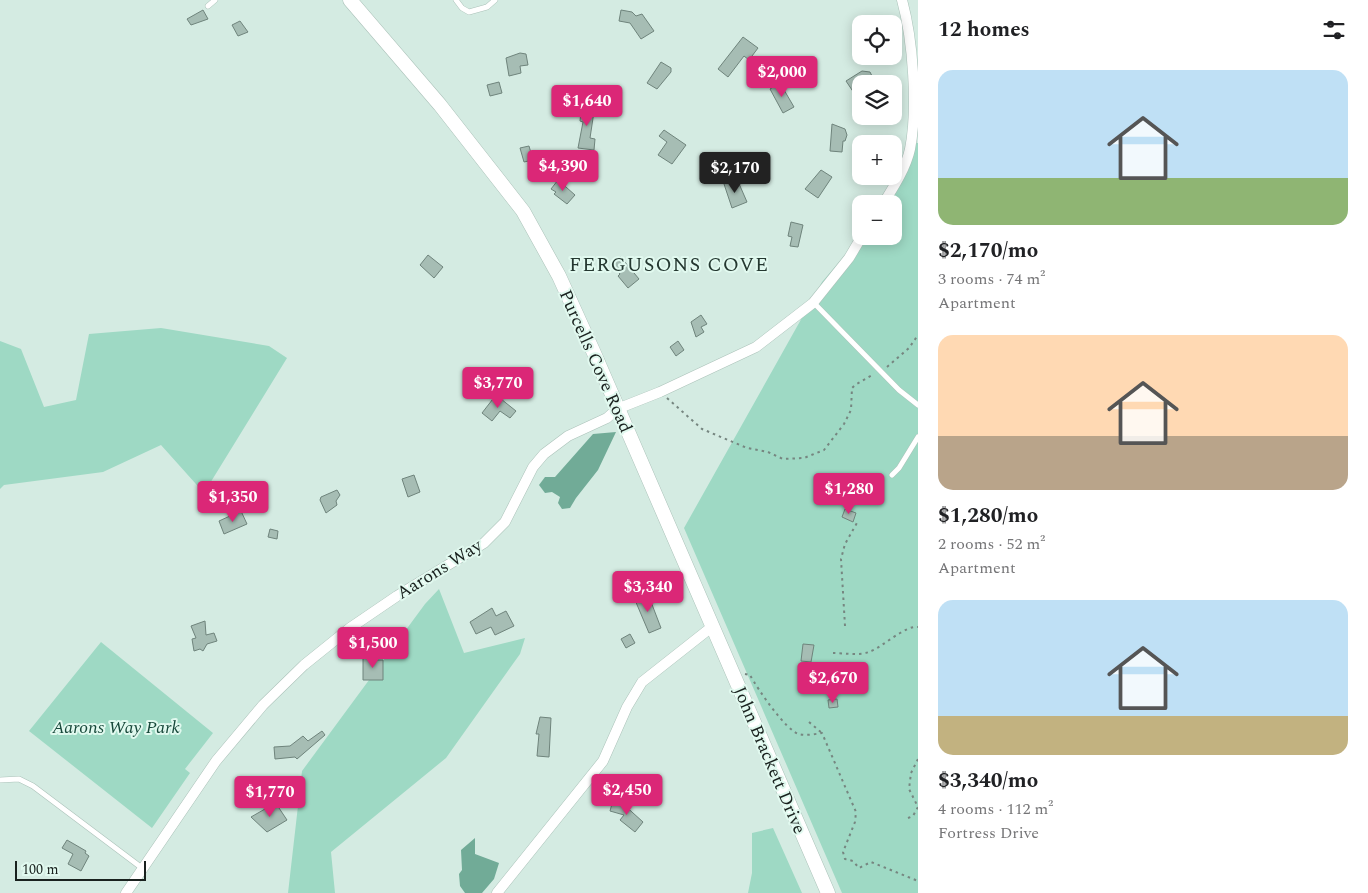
<!DOCTYPE html>
<html lang="en">
<head>
<meta charset="utf-8">
<style>
	body { margin:0; font-family:Spectral,serif; background:#f6f6f6; color:#202124; height:100vh; display:flex; flex-direction:column; font-size:19px; white-space:nowrap }
	* { box-sizing:border-box; margin:0 }
	p { font-size:16px; color:#757577 }
	.icon { flex:none; width:28px; height:28px; fill:none; stroke:currentColor; stroke-width:2; stroke-linecap:round; stroke-linejoin:round }
	.map { position:relative; flex:1; overflow:hidden }
	.sheet { display:flex; flex-direction:column; background:#fff; width:450px }
	.sheet>* { flex:none }
	.tools { position:absolute; left:852px; top:15px; display:grid; gap:10px }
	.tools a { display:grid; place-items:center; width:50px; height:50px; border-radius:10px; background:#fff; box-shadow:0 2px 12px #0003; font-size:25px }
	.scale { position:absolute; left:15px; bottom:12px; width:131px; box-sizing:border-box; padding-left:5px; border:2px solid #19211e; border-top:0; font-size:14px; line-height:18px; white-space:nowrap; color:#19211e; -webkit-text-stroke:4px #e1f9ef; paint-order:stroke }
	.price { position:absolute; translate:-50% -42px; padding:0 11px; border-radius:5px; background:#db2777; color:#fff; font-size:16px; line-height:32px; filter:drop-shadow(0 1px 2px #0008) }
	.price::after { content:''; position:absolute; left:50%; top:30px; width:15px; height:11px; margin-left:-8px; background:inherit; clip-path:polygon(0 0,100% 0,50% 100%) }
	.price.selected { background:#222; color:#fff }
	ul { padding:0; list-style:none }
	li { display:grid; align-content:center; gap:10px; height:265px; padding:0 20px }
	li span { display:grid; place-items:center; height:155px; border-radius:15px; color:#555 }
	li>.icon { margin-inline-start:auto }
	span .icon { width:90px; height:90px; fill:#fffc; stroke-width:1 }
	li b { font-size:21px }
	h2 { display:flex; justify-content:space-between; align-items:center; height:60px; padding:0 20px; font-size:21px }
	main { display:flex; flex:1; min-height:0 }
	.map>svg:first-child { display:block }
	.green { fill:#9ed9c4 }
	.water { fill:#71ab97 }
	.building { fill:#a6bdb4; stroke:#6f847c }
	.lines { fill:none; stroke-linecap:round; stroke-linejoin:round }
	.service-casing { stroke:#abc2b9; stroke-width:6 }
	.minor-casing { stroke:#abc2b9; stroke-width:11 }
	.secondary-casing { stroke:#abc2b9; stroke-width:15 }
	.path { stroke:#768680; stroke-width:2; stroke-dasharray:2.5 4; stroke-linecap:butt }
	.service { stroke:#fff; stroke-width:5 }
	.minor { stroke:#fff; stroke-width:10 }
	.secondary { stroke:#fff; stroke-width:14 }
	.labels { text-anchor:middle; stroke-width:4; stroke-linejoin:round; paint-order:stroke }
	.street-label { font-size:18px; fill:#19211e; stroke:#e1f9ef }
	.park-label { font-size:18px; font-style:italic; fill:#17483a; stroke:#e1f9ef }
	.quarter-label { font-size:20px; letter-spacing:1px; fill:#243730; stroke:#e1f9ef }
</style>
</head>
<body>
<main>
<div class="map">
<svg width="918" height="893" viewBox="0 0 918 893">
	<rect width="100%" height="100%" fill="#d4ebe2"/>
	<path class="green" d="M 912,143 L 918,143 L 918,893 L 842,893 L 684,528 L 822,282 L 846,254 L 861,229 L 861,236 L 894,236 L 894,204 L 882,204 Z
		M 161,328 L 269,346 L 287,358 L 204,493 L 161,445 L 103,472 L 4,485 L 0,489 L 0,341 L 21,349 L 44,407 L 76,400 L 89,334 Z
		M 439,589 L 464,653 L 525,638 L 520,654 L 446,758 L 331,852 L 335,893 L 288,893 L 302,771 L 425,604 Z
		M 101,642 L 213,733 L 185,769 L 190,773 L 152,828 L 29,731 Z
		M 773,828 L 802,893 L 748,893 L 752,873 L 752,833 Z"/>
	<path class="water" d="M 616,432 L 598,470 L 576,498 L 570,508 L 562,509 L 558,503 L 560,497 L 552,492 L 545,493 L 539,485 L 545,477 L 555,477 L 593,434 Z
		M 475,838 L 475,854 L 499,863 L 494,879 L 482,893 L 465,893 L 460,886 L 459,874 L 462,870 L 461,850 Z"/>
	<path class="building" d="M 203,10 L 208,19 L 191,25 L 187,19 Z
		M 621,10 L 632,12 L 636,16 L 642,14 L 654,31 L 641,39 L 630,23 L 619,21 Z
		M 240,21 L 248,32 L 238,36 L 232,25 Z
		M 743,37 L 758,48 L 749,60 L 744,56 L 728,77 L 718,69 Z
		M 520,53 L 526,54 L 528,65 L 520,66 L 521,73 L 509,76 L 506,58 Z
		M 661,62 L 671,68 L 671,72 L 657,89 L 647,83 Z
		M 862,71 L 870,72 L 876,84 L 861,84 L 861,88 L 854,93 L 846,81 Z
		M 499,82 L 502,93 L 490,96 L 487,85 Z
		M 780,83 L 794,107 L 783,113 L 770,89 Z
		M 582,103 L 595,105 L 590,138 L 595,139 L 594,150 L 578,148 L 583,122 L 580,121 Z
		M 832,124 L 845,129 L 847,135 L 845,141 L 843,141 L 842,152 L 830,151 Z
		M 664,130 L 686,145 L 672,164 L 658,155 L 667,142 L 659,136 Z
		M 529,146 L 533,160 L 524,162 L 520,148 Z
		M 821,170 L 832,177 L 818,198 L 805,189 Z
		M 737,179 L 747,202 L 732,208 L 724,184 Z
		M 558,180 L 575,195 L 567,204 L 554,194 L 556,192 L 551,189 Z
		M 791,222 L 803,225 L 798,247 L 790,246 L 792,237 L 788,236 Z
		M 428,255 L 443,267 L 434,278 L 420,265 Z
		M 620,256 L 639,279 L 628,288 L 618,276 L 620,274 L 612,264 Z
		M 701,315 L 707,324 L 701,327 L 704,332 L 696,337 L 691,322 Z
		M 678,341 L 684,350 L 676,356 L 670,347 Z
		M 496,395 L 516,411 L 510,418 L 500,411 L 492,421 L 482,413 Z
		M 414,475 L 420,492 L 408,497 L 402,479 Z
		M 337,490 L 340,495 L 336,501 L 337,505 L 326,513 L 320,500 L 321,497 Z
		M 845,509 L 856,513 L 853,522 L 842,517 Z
		M 241,511 L 247,524 L 224,534 L 219,521 Z
		M 270,529 L 278,531 L 277,539 L 268,537 Z
		M 648,594 L 661,628 L 649,633 L 635,600 Z
		M 492,608 L 496,616 L 506,611 L 514,626 L 495,635 L 491,627 L 476,634 L 470,622 Z
		M 205,621 L 206,635 L 214,633 L 217,641 L 207,644 L 203,651 L 200,649 L 194,651 L 192,639 L 196,638 L 191,626 Z
		M 630,634 L 635,643 L 626,648 L 621,639 Z
		M 803,644 L 814,645 L 811,662 L 801,661 Z
		M 363,656 L 373,656 L 373,660 L 383,660 L 383,680 L 363,680 Z
		M 837,699 L 838,707 L 829,708 L 828,700 Z
		M 540,717 L 551,718 L 549,757 L 537,756 L 539,734 L 536,734 Z
		M 322,731 L 325,735 L 297,759 L 295,757 L 275,759 L 274,747 L 290,746 L 303,736 L 308,741 Z
		M 613,800 L 622,803 L 643,822 L 635,832 L 620,820 L 624,815 L 610,811 Z
		M 272,805 L 274,807 L 277,805 L 287,820 L 267,832 L 251,817 Z
		M 67,840 L 86,851 L 85,853 L 89,856 L 81,871 L 68,864 L 73,854 L 62,848 Z"/>
	<g class="lines">
		<defs>
			<path id="service" d="M 456,0 L 462,8 L 469,12 L 487,7 L 495,0
				M 208,6 L 215,0
				M 814,303 L 899,390 L 918,405
				M 892,475 L 899,468 L 918,437
				M 0,780 L 19,779 L 33,786 L 142,868"/>
			<path id="minor" d="M 883,204 C 893,188 906,168 910,149 C 918,108 913,40 902,0
				M 126,893 L 216,761 L 263,705 L 304,665 L 350,628 L 397,596 L 484,543 L 505,522 L 533,467 L 544,454 L 568,436 L 607,418 L 617,409 L 660,392 L 756,347 L 813,303 L 849,258 L 862,236
				M 497,893 L 603,761 L 627,707 L 642,682 L 713,626"/>
			<path id="secondary" d="M 350,0 L 440,105 L 523,211 L 559,276 L 594,353 L 828,893"/>
		</defs>
		<use href="#service" class="service-casing"/>
		<use href="#minor" class="minor-casing"/>
		<use href="#secondary" class="secondary-casing"/>
		<path class="path" d="M 887,367 L 909,348 L 918,335
			M 667,398 L 702,429 L 747,448 L 768,452 L 783,459 L 804,458 L 824,450 L 844,424 L 851,410 L 852,388 L 855,385 L 874,374
			M 845,626 L 841,559 L 845,544 L 858,521
			M 833,653 C 844,653 859,656 869,652 C 883,647 905,625 918,627
			M 745,674 L 750,675 C 757,688 786,731 799,734 C 806,736 815,734 822,733 L 856,812 L 855,822 L 843,852 L 845,859 L 853,861 L 859,868 L 871,862 L 918,881
			M 809,722 L 822,733
			M 908,818 L 913,816 L 918,807 L 909,789 L 911,773 L 918,759"/>
		<use href="#service" class="service"/>
		<use href="#minor" class="minor"/>
		<use href="#secondary" class="secondary"/>
	</g>
	<g class="labels">
		<g class="street-label">
			<text transform="translate(596 361) rotate(66)" y="6">Purcells Cove Road</text>
			<text transform="translate(439 569) rotate(-32)" y="6">Aarons Way</text>
			<text transform="translate(770 760) rotate(67)" y="6">John Brackett Drive</text>
		</g>
		<g class="park-label">
			<text x="116" y="733">Aarons Way Park</text>
		</g>
		<g class="quarter-label">
			<text x="669" y="271">FERGUSONS COVE</text>
		</g>
	</g>
</svg>
<div class="tools">
<a><svg class="icon" aria-label="locate" viewBox="0 0 24 24"><circle cx="12" cy="12" r="6"/><path d="M12 2v4M12 18v4M2 12h4M18 12h4"/></svg></a>
<a><svg class="icon" aria-label="layers" viewBox="0 0 24 24"><path d="M12 4l9 5-9 5-9-5zM3 14l9 5 9-5"/></svg></a>
<a>+</a>
<a>−</a>
</div>
<div class="scale">100 m</div>
<b class="price" style="left:782px;top:98px">$2,000</b>
<b class="price" style="left:587px;top:127px">$1,640</b>
<b class="price" style="left:563px;top:192px">$4,390</b>
<b class="price selected" style="left:735px;top:194px">$2,170</b>
<b class="price" style="left:498px;top:409px">$3,770</b>
<b class="price" style="left:849px;top:515px">$1,280</b>
<b class="price" style="left:233px;top:523px">$1,350</b>
<b class="price" style="left:648px;top:613px">$3,340</b>
<b class="price" style="left:373px;top:669px">$1,500</b>
<b class="price" style="left:833px;top:704px">$2,670</b>
<b class="price" style="left:627px;top:816px">$2,450</b>
<b class="price" style="left:270px;top:818px">$1,770</b>
</div>
<section class="sheet">
<h2>12 homes<svg class="icon" aria-label="filters" viewBox="0 0 24 24"><path d="M4 7h16M4 17h16"/><circle cx="9" cy="7" r="2"/><circle cx="15" cy="17" r="2"/></svg></h2>
<ul>
<li><span style="background:linear-gradient(#bfe0f5 70%,#8fb573 0)"><svg class="icon" aria-label="home" viewBox="0 0 24 24"><path d="M3 11l9-7 9 7M6 9v11h12V9"/></svg></span><div><b>$2,170/mo</b><p>3 rooms · 74 m²</p><p>Apartment</p></div></li>
<li><span style="background:linear-gradient(#ffd9b3 65%,#b9a48a 0)"><svg class="icon" aria-label="home" viewBox="0 0 24 24"><path d="M3 11l9-7 9 7M6 9v11h12V9"/></svg></span><div><b>$1,280/mo</b><p>2 rooms · 52 m²</p><p>Apartment</p></div></li>
<li><span style="background:linear-gradient(#bfe0f5 75%,#c2b280 0)"><svg class="icon" aria-label="home" viewBox="0 0 24 24"><path d="M3 11l9-7 9 7M6 9v11h12V9"/></svg></span><div><b>$3,340/mo</b><p>4 rooms · 112 m²</p><p>Fortress Drive</p></div></li>
</ul>
</section>
</main>
</body>
</html>
